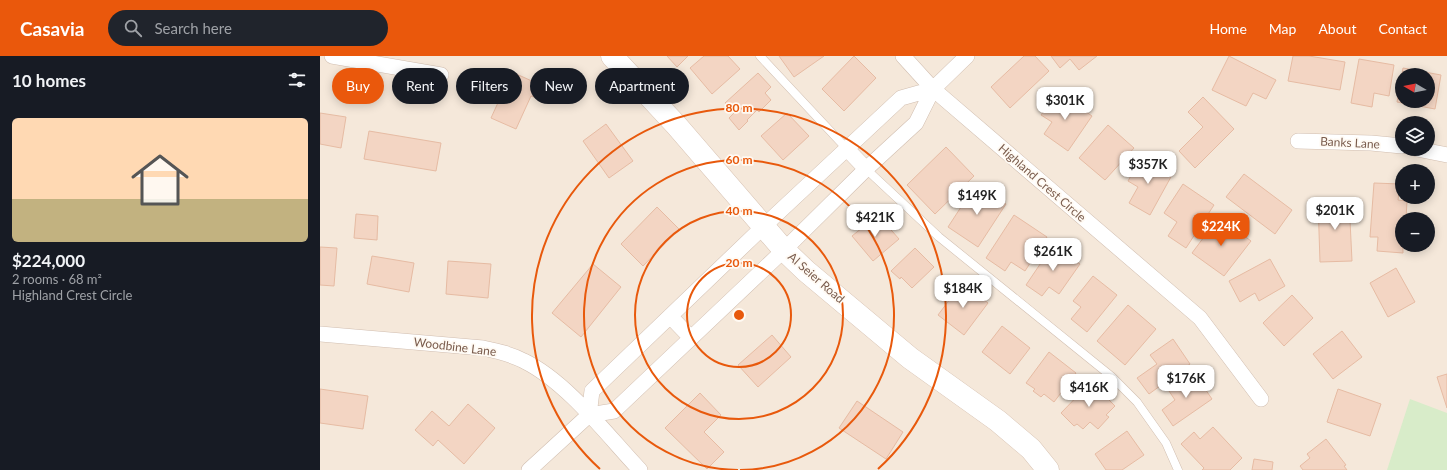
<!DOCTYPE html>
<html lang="en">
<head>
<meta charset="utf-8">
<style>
	body { margin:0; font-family:Lato,sans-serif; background:#20242c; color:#f1f3f6; height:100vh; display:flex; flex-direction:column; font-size:15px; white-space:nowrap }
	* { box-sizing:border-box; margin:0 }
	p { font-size:13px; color:#9ea1a6 }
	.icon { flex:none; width:22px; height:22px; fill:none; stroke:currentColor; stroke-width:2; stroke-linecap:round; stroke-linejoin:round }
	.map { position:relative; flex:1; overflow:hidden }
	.details { display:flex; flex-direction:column; background:#171b24; width:320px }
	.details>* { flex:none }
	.top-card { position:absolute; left:12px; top:12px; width:380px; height:36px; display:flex; gap:8px }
	.needle { width:26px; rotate:280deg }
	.buttons { position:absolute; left:1075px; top:12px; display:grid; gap:8px }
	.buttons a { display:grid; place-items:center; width:40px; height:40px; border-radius:50%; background:#171b24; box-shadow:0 2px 10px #0003; font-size:20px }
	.price { position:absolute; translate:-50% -34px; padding:0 9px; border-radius:8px; background:#fff; color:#222; font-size:13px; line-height:26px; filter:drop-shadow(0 1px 2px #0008) }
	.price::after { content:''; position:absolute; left:50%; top:24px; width:12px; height:9px; margin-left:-6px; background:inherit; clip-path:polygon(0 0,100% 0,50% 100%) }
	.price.selected { background:#ea580c; color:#fff }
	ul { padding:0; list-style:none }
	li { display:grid; align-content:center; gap:8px; height:212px; padding:0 12px }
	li+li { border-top:1px solid #363941 }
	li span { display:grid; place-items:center; height:124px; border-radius:6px; color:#555 }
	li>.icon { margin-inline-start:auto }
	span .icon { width:72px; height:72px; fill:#fffc; stroke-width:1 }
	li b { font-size:17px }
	h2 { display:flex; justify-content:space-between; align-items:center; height:48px; padding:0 12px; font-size:17px }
	.tag { padding:0 14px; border-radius:18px; background:#171b24; box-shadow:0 2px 10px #0003; font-size:14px; line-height:36px }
	.tag.selected { background:#ea580c; color:#fff }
	header { display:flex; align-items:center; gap:24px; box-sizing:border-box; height:56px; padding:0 20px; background:#ea580c; color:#fff }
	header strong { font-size:19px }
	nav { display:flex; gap:22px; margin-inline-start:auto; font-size:14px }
	.search { width:280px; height:36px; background:#20242c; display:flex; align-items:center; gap:10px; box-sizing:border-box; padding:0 14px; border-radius:22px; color:#9ea1a6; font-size:15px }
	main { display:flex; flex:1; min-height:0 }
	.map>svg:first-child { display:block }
	.residential { fill:#f5e8da; fill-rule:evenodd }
	.green { fill:#d8ecc9 }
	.building { fill:#f3d5c3; stroke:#e6bba3; fill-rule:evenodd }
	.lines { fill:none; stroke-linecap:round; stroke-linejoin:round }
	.lane-casing { stroke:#d1beb0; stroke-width:9 }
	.street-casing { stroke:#d1beb0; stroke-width:16 }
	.secondary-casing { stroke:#d6c0b0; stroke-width:23 }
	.lane { stroke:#fff; stroke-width:8 }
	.street { stroke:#fff; stroke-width:15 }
	.secondary { stroke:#fff; stroke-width:22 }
	.ring { fill:none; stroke:#e8590c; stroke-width:2 }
	.labels { text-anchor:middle; stroke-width:3.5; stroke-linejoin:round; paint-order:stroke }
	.street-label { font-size:12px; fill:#7a5c4d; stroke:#fffaf3 }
	.centre { fill:#e8590c; stroke:#fffaf3; stroke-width:2 }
	.ring-label { font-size:12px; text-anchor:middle; font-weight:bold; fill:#e8590c; stroke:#fffaf3; stroke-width:3.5; stroke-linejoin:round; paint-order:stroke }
</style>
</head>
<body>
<header>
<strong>Casavia</strong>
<div class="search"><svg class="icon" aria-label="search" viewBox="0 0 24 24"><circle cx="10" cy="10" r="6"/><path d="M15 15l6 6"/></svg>Search here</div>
<nav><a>Home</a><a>Map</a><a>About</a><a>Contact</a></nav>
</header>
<main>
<section class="details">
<h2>10 homes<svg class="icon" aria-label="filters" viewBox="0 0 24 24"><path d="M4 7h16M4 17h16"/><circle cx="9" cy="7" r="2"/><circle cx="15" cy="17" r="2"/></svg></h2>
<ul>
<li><span style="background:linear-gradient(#ffd9b3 65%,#c2b280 0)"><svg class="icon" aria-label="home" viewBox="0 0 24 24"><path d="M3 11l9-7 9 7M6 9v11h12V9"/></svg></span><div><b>$224,000</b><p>2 rooms · 68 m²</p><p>Highland Crest Circle</p></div></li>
</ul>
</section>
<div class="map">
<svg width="1127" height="414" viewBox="0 0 1127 414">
	<rect width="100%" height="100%" fill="#fdf6ec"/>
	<path class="residential" d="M 0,0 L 1127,0 L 1127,414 L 0,414 ZM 1082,19 L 1108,19 L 1108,45 L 1082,45 ZM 1082,67 L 1108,67 L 1108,93 L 1082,93 ZM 1082,115 L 1108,115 L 1108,141 L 1082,141 ZM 1082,163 L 1108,163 L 1108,189 L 1082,189 Z"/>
	<path class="green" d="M 1090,343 L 1127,357 L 1127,414 L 1067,414 Z"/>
	<path class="building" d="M 347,0 L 368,0 L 357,11 Z
		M 384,0 L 408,0 L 420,13 L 392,38 L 370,12 Z
		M 459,0 L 504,0 L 474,21 Z
		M 534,0 L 556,22 L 524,55 L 502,33 Z
		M 704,0 L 715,0 L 729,15 L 690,52 L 671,31 Z
		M 731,0 L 777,0 L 759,14 L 750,3 L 740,12 Z
		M 909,0 L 956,24 L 946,43 L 933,37 L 926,50 L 892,34 Z
		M 973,0 L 989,0 L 1025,6 L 1020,34 L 968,25 Z
		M 1039,3 L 1074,9 L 1069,40 L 1054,37 L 1052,51 L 1031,47 Z
		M 1083,12 L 1121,19 L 1115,53 L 1077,46 ZM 1082,19 L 1108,19 L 1108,45 L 1082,45 Z
		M 192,16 L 225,31 L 219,43 L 211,40 L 196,73 L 171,62 Z
		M 438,17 L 451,31 L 445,37 L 451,44 L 439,56 L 437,54 L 427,64 L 428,65 L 419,74 L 409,62 L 414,57 L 405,47 Z
		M 737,36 L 772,60 L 748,95 L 724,78 L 732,66 L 721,59 Z
		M 883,41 L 914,73 L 875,112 L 859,95 L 883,71 L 868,56 Z
		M 0,57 L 26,61 L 21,92 L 0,88 Z
		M 467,57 L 489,80 L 463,104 L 441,80 Z
		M 286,68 L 313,105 L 289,122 L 263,85 Z
		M 788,69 L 814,92 L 785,124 L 759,102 Z
		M 49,75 L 121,87 L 116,115 L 44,103 Z
		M 626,91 L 654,120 L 615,158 L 587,129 Z
		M 821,102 L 852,119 L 830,159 L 809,147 L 818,131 L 808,125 Z
		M 924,118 L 972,154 L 955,178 L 906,141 Z
		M 1054,127 L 1080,128 L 1078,144 L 1087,145 L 1086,163 L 1082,163 L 1083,197 L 1057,195 L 1058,181 L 1050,181 Z
		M 656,128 L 686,148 L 658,191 L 628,171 Z
		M 863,128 L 894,149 L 866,192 L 848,180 L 857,166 L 844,157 Z
		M 1029,144 L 1032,205 L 1000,206 L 998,145 Z
		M 337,151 L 359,173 L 323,210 L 301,188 Z
		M 36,158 L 58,160 L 57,184 L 34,182 Z
		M 558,159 L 579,183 L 553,205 L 532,180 Z
		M 694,159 L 727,181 L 705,215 L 691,206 L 685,215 L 666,202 Z
		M 899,161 L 931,185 L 904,220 L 872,197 Z
		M 733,189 L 760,208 L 739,238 L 729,231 L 722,240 L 706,229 Z
		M 0,191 L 17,192 L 14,230 L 0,229 Z
		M 595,192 L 614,211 L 592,232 L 581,221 L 580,223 L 571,215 Z
		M 52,200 L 94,207 L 89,236 L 47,228 Z
		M 950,203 L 965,230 L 939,245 L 935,237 L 920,246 L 909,225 Z
		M 128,205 L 171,208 L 168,242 L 126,238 Z
		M 273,208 L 301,231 L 261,281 L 232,257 Z
		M 1076,212 L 1095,246 L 1068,261 L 1050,227 Z
		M 773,220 L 797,239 L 767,276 L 751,263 L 761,251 L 753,245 Z
		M 642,227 L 668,247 L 644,279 L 618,259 Z
		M 972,239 L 993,262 L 964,290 L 943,267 Z
		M 808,249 L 836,273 L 805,309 L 777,285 Z
		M 682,270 L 710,292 L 690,318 L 662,296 Z
		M 1022,275 L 1042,301 L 1013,323 L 993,298 Z
		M 452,279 L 471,301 L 438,331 L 418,309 Z
		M 853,283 L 870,308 L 829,338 L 817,322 L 837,308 L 830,299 Z
		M 729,296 L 756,317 L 734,346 L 724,338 L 721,341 L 713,335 L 715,333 L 706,327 Z
		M 874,317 L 892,343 L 853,370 L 842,354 L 855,344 L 849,335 Z
		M 1127,318 L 1127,352 L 1117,321 Z
		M 771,326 L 795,350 L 786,359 L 789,361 L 778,373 L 770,366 L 763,373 L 757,368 L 754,370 L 741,357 Z
		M 0,333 L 48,340 L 43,373 L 0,367 Z
		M 1018,333 L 1061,348 L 1050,380 L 1007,366 Z
		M 380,337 L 401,359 L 384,376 L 404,396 L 387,413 L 345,372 Z
		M 537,345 L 583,376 L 566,403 L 519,372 Z
		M 148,348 L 175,372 L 144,408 L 118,384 L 113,390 L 95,374 L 112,355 L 129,370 Z
		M 893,371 L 922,402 L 910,414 L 882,414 L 884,412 L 861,388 L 874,376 L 880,383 Z
		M 807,375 L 824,399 L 802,414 L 786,414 L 775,398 Z
		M 1006,383 L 1026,409 L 1024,410 L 1027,414 L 983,414 L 980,410 L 990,402 L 987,398 Z
		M 934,403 L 953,406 L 952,414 L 932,414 Z"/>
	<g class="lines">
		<defs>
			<path id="lane" d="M 440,0 L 527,93
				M 546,113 L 619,181 L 791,320 L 817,346 L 846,387 L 858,414"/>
			<path id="street" d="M 12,0 L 121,19
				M 583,0 L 613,33 L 880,262 L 941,343
				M 613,33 L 647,0
				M 978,85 L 1051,87 L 1082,90
				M 527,93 L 546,113
				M 1097,93 L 1127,99
				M 350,260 L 371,282
				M 0,278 L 163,292 C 177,295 191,298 204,305 C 247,326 287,379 320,414
				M 209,414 L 269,359 L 294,355 L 464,194 L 546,113 L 596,67 L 613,33 L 581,42 L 444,170 L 272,335 L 269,359"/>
			<path id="secondary" d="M 292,0 L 357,70 L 464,194 L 486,215 L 590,302 L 678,365 L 711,393 L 728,414"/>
		</defs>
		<use href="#lane" class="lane-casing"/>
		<use href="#street" class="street-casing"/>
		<use href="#secondary" class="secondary-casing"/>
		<use href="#lane" class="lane"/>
		<use href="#street" class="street"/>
		<use href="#secondary" class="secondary"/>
	</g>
	<g class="ring">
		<circle cx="419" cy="259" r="52"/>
		<circle cx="419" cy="259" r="104"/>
		<path d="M418 414A155 155 0 1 1 420 414"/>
		<path d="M280 413A207 207 0 1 1 558 413"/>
	</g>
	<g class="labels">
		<g class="street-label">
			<text transform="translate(1030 87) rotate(3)" y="4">Banks Lane</text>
			<text transform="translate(722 127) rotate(41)" y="4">Highland Crest Circle</text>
			<text transform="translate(496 222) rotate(41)" y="4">Al Seier Road</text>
			<text transform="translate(135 291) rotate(7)" y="4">Woodbine Lane</text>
		</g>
	</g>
	<circle cx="419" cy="259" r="6" class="centre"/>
	<g class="ring-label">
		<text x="419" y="56">80 m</text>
		<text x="419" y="108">60 m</text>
		<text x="419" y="159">40 m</text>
		<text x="419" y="211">20 m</text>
	</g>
</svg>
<div class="buttons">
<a><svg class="needle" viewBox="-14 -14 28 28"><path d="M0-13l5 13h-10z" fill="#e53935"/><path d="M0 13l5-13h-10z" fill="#9ea1a6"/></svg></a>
<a><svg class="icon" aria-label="layers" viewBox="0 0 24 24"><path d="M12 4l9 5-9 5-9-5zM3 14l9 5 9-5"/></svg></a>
<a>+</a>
<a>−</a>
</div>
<b class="price" style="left:745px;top:65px">$301K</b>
<b class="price" style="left:828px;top:129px">$357K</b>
<b class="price" style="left:657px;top:160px">$149K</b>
<b class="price" style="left:1015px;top:175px">$201K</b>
<b class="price" style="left:555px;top:182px">$421K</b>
<b class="price selected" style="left:901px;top:191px">$224K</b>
<b class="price" style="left:733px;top:216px">$261K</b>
<b class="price" style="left:643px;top:253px">$184K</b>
<b class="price" style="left:866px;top:343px">$176K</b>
<b class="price" style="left:769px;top:352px">$416K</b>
<div class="top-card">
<a class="tag selected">Buy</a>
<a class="tag">Rent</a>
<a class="tag">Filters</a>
<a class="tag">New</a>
<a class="tag">Apartment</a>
</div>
</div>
</main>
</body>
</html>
